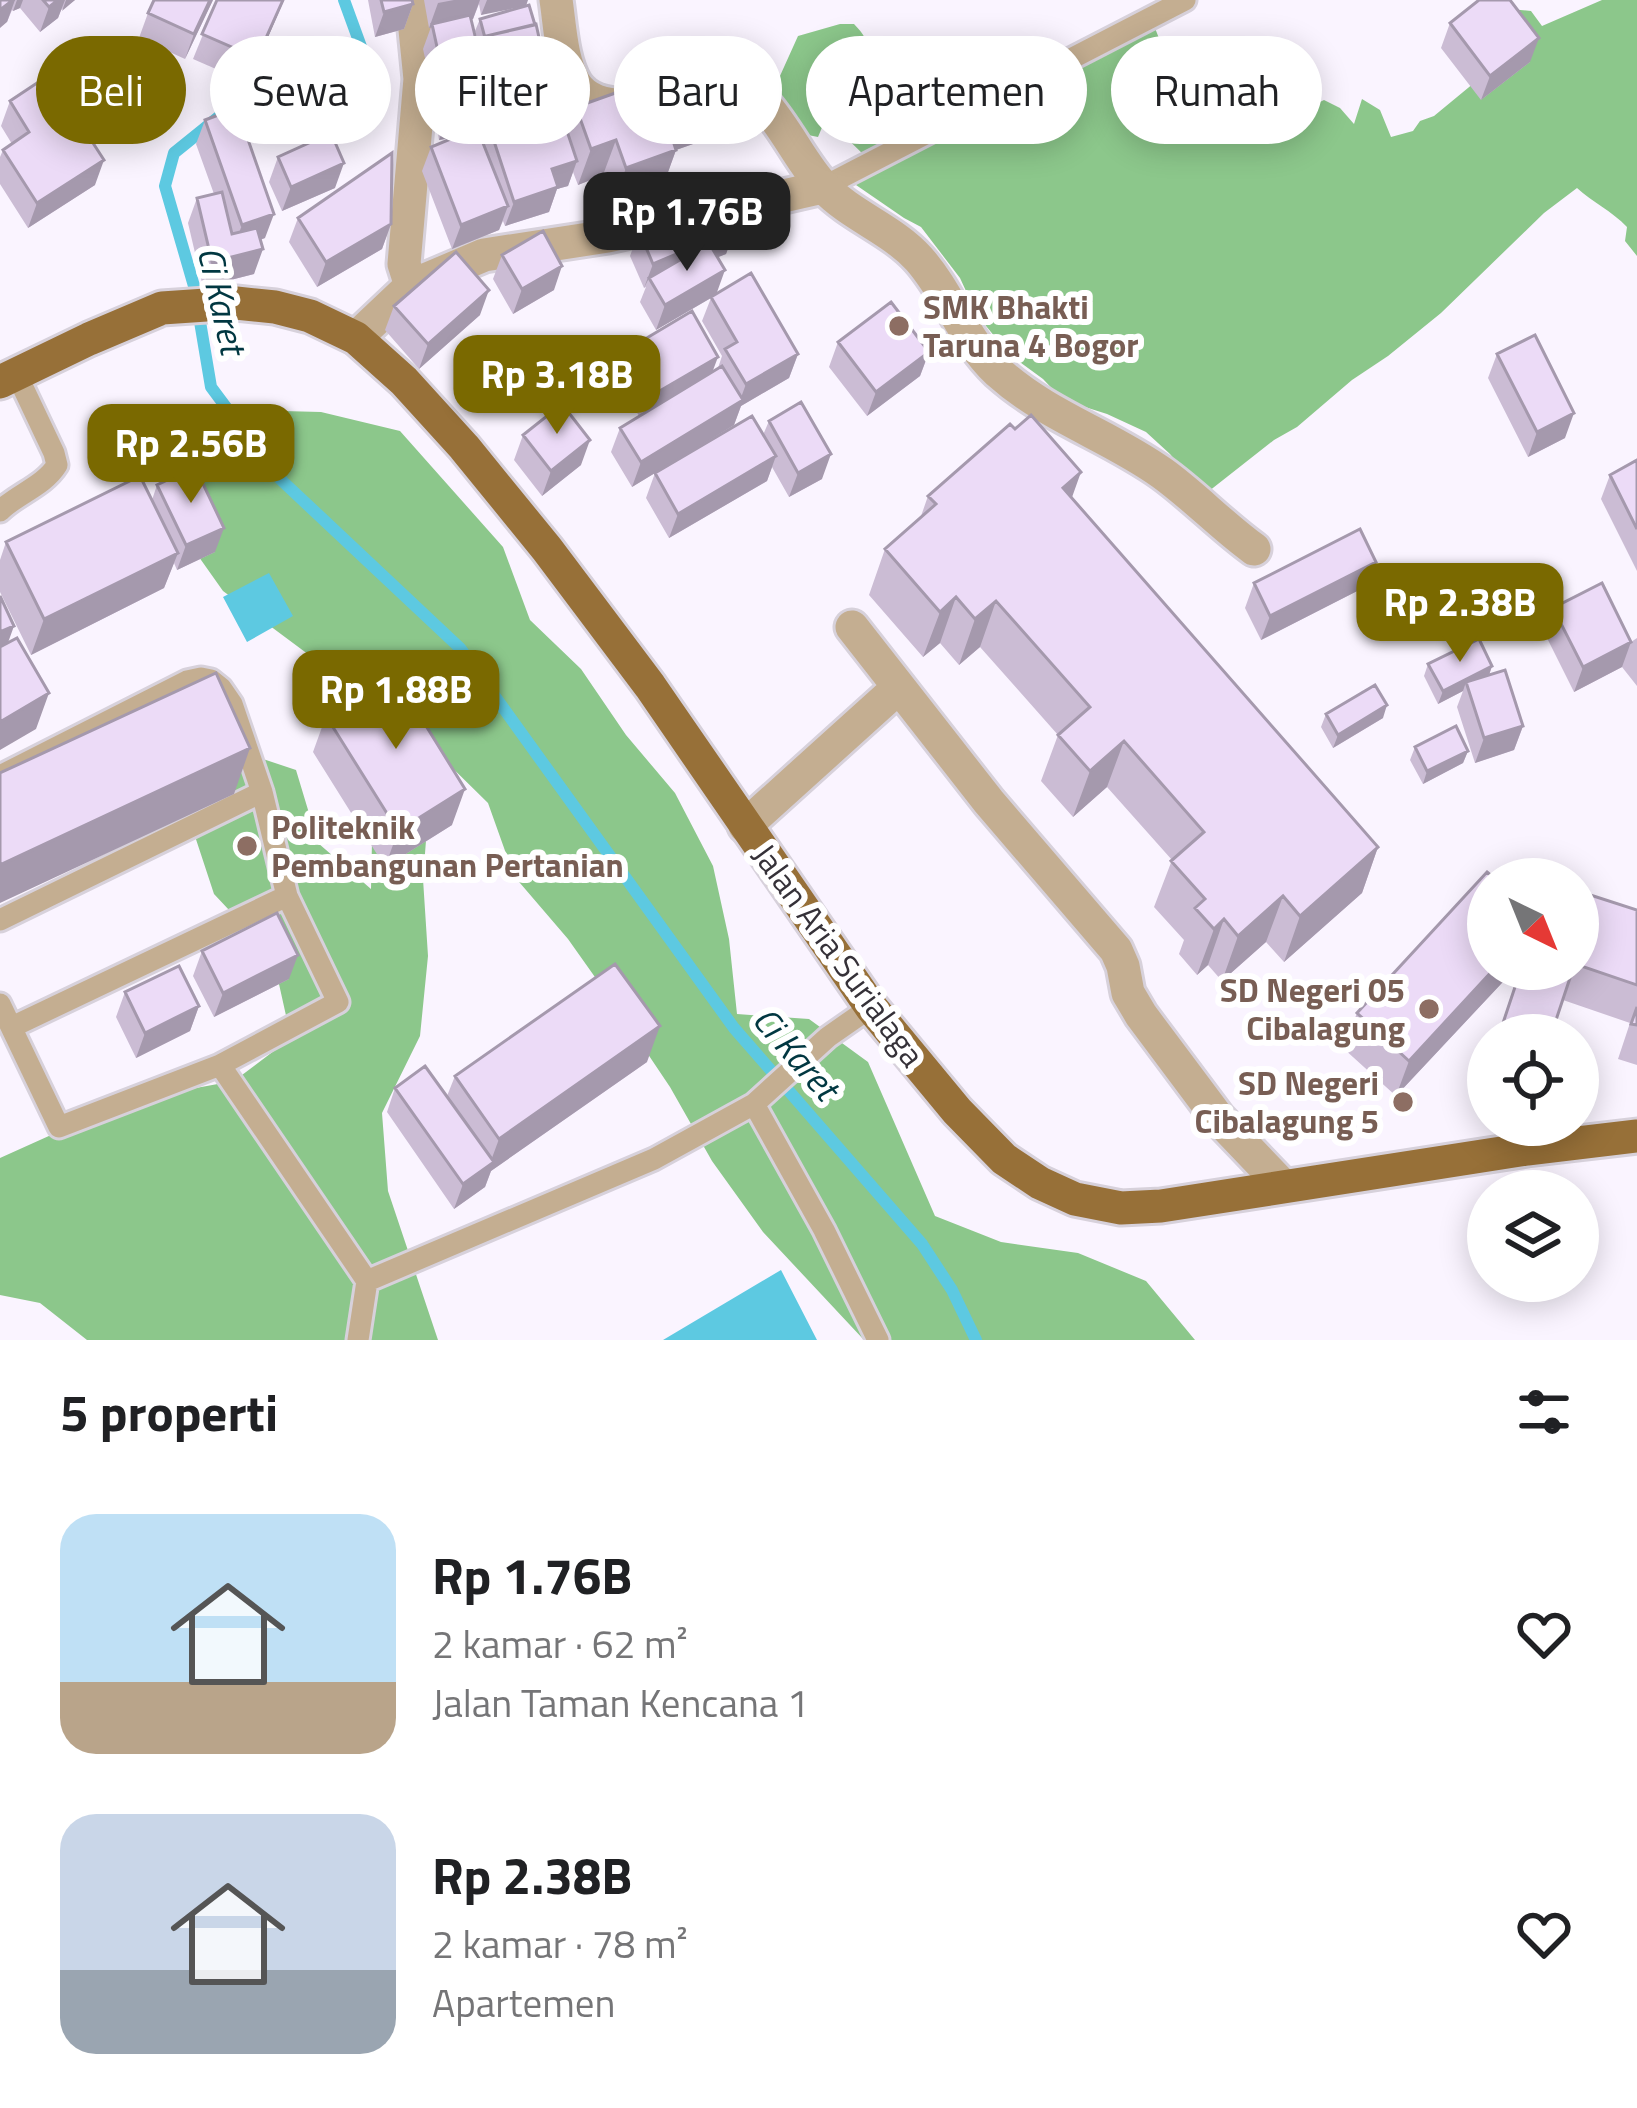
<!DOCTYPE html>
<html lang="id">
<head>
<meta charset="utf-8">
<style>
	body { margin:0; font-family:"Titillium Web",sans-serif; background:#f6f6f6; color:#202124; height:100vh; display:flex; flex-direction:column; font-size:45px; white-space:nowrap }
	* { box-sizing:border-box; margin:0 }
	p { font-size:39px; color:#757577 }
	.icon { flex:none; width:66px; height:66px; fill:none; stroke:currentColor; stroke-width:2; stroke-linecap:round; stroke-linejoin:round }
	.map { position:relative; height:1340px; overflow:hidden }
	.details { display:flex; flex-direction:column; background:#fff; flex:1 }
	.details>* { flex:none }
	.top-card { position:absolute; left:36px; top:36px; width:1566px; height:108px; display:flex; gap:24px }
	.needle { width:78px; rotate:137deg }
	.tools { position:absolute; left:1467px; top:858px; display:grid; gap:24px }
	.tools a { display:grid; place-items:center; width:132px; height:132px; border-radius:50%; background:#fff; box-shadow:0 6px 30px #0003; font-size:60px }
	.price { position:absolute; translate:-50% -102px; padding:0 27px; border-radius:24px; background:#7a6900; color:#fff; font-size:39px; line-height:78px; filter:drop-shadow(0 3px 6px #0008) }
	.price::after { content:''; position:absolute; left:50%; top:72px; width:36px; height:27px; margin-left:-18px; background:inherit; clip-path:polygon(0 0,100% 0,50% 100%) }
	.price.current { background:#222; color:#fff }
	ul { padding:0; list-style:none }
	li { display:flex; align-items:center; gap:36px; height:300px; padding:0 60px }
	li span { display:grid; place-items:center; flex:none; width:336px; height:240px; border-radius:36px; color:#555 }
	li>.icon { margin-inline-start:auto }
	span .icon { width:144px; height:144px; fill:#fffc; stroke-width:1 }
	li b { font-size:51px }
	h2 { display:flex; justify-content:space-between; align-items:center; height:144px; padding:0 60px; font-size:51px }
	.tag { padding:0 42px; border-radius:54px; background:#fff; box-shadow:0 6px 30px #0003; font-size:42px; line-height:108px }
	.tag.current { background:#7a6900; color:#fff }
	.map>svg:first-child { display:block }
	.forest { fill:#8cc78b }
	.water { fill:#5dc9e1 }
	.lines { fill:none; stroke-linecap:round; stroke-linejoin:round }
	.stream { stroke:#5dc9e1; stroke-width:12 }
	.service-casing { stroke:#d7d1db; stroke-width:27 }
	.minor-casing { stroke:#d7d1db; stroke-width:39 }
	.primary-casing { stroke:#d7d1db; stroke-width:39 }
	.service { stroke:#c4ae91; stroke-width:21 }
	.minor { stroke:#c4ae91; stroke-width:33 }
	.primary { stroke:#977038; stroke-width:33 }
	.wall { fill:#cbbcd4; fill-rule:evenodd }
	.shaded-wall { fill:#a599ad }
	.building { fill:#ecdbf7; stroke:#a599ad; stroke-width:3 }
	.education-dot { fill:#8d6e63; stroke:#fff; stroke-width:4.5 }
	.labels { text-anchor:middle; stroke-width:12; stroke-linejoin:round; paint-order:stroke }
	.education-label { font-size:33px; font-weight:bold; fill:#785e54; stroke:#fff; text-anchor:start }
	.street-label { font-size:33px; fill:#353138; stroke:#fff }
	.water-label { font-size:36px; font-style:italic; fill:#013741; stroke:#fff }
</style>
</head>
<body>
<div class="map">
<svg width="1637" height="1340" viewBox="0 0 1637 1340">
	<rect width="100%" height="100%" fill="#faf4ff"/>
	<path class="forest" d="M 1602,0 L 1637,0 L 1637,256 L 1625,241 L 1627,227 C 1612,211 1592,202 1577,188 L 1544,213 L 1441,313 L 1388,356 L 1352,380 L 1297,427 L 1274,440 L 1204,495 L 1170,454 L 1146,432 L 1107,414 L 1063,400 L 1043,379 L 1009,354 L 977,315 L 960,278 L 921,227 L 904,218 L 856,185 L 867,173 L 866,157 L 826,118 L 818,137 L 803,134 L 775,87 L 798,36 L 840,24 L 854,24 C 874,44 868,53 860,77 L 876,95 C 888,95 906,98 917,95 C 945,85 953,71 985,79 L 994,108 L 1005,107 L 1021,95 L 1064,77 L 1155,28 L 1160,41 L 1146,66 L 1163,69 L 1196,56 L 1226,64 L 1234,72 L 1238,96 L 1254,125 C 1279,132 1301,110 1324,100 L 1340,108 L 1354,124 L 1362,99 L 1380,110 L 1391,137 L 1413,131 L 1420,121 L 1434,116 L 1474,83 L 1509,9 L 1531,11 L 1542,26 Z
		M 246,410 L 321,412 L 400,431 L 503,547 L 530,620 L 581,669 L 626,735 L 675,793 L 713,866 L 729,939 L 737,1014 L 809,1019 L 868,1062 L 935,1216 L 1001,1242 L 1078,1253 L 1146,1281 L 1195,1340 L 864,1340 L 763,1232 L 712,1161 L 670,1087 L 619,1011 L 568,939 L 514,876 L 488,803 L 426,742 L 223,591 L 177,526 L 180,446 Z
		M 227,747 L 296,770 L 318,843 L 371,889 L 373,792 L 429,802 L 423,879 L 428,956 L 420,1036 L 382,1113 L 388,1191 L 438,1340 L 87,1340 L 40,1303 L 0,1295 L 0,1158 L 91,1117 L 158,1095 L 234,1081 L 291,1038 L 273,957 L 214,894 L 188,815 Z"/>
	<path class="water" d="M 269,573 L 293,616 L 247,642 L 223,597 Z
		M 781,1270 L 817,1340 L 663,1340 Z"/>
	<g class="lines">
		<path class="stream" d="M 344,0 L 375,85 L 371,115 L 346,127 L 324,92 L 307,89 L 275,90 L 236,103 L 174,153 L 165,186 L 194,286 L 211,387 L 278,477 L 460,648 L 734,1028 L 922,1244 L 952,1290 L 976,1340"/>
		<defs>
			<path id="service" d="M 823,187 L 1185,0
				M 0,511 C 17,494 44,486 57,465 L 54,453 L 17,375
				M 0,776 L 187,681 L 201,678 L 211,680 L 221,688 L 232,704 L 262,792 L 287,896 L 338,1002 L 220,1065 L 367,1281
				M 0,920 L 262,792
				M 0,1004 L 59,1127 L 220,1065
				M 12,1027 L 287,896
				M 754,1104 L 828,1037 L 871,1007
				M 358,1340 L 367,1281 L 654,1159 L 754,1104 L 824,1230 L 878,1340"/>
			<path id="minor" d="M 556,0 C 560,26 561,61 575,84 C 603,127 688,94 727,82 C 769,85 795,159 824,187 C 851,216 892,229 919,259 C 950,294 963,339 998,372 C 1048,417 1109,435 1162,473 C 1194,496 1222,526 1254,549
				M 411,286 L 404,264 L 420,79 L 412,0
				M 356,338 L 411,286 L 484,255 L 608,236 L 823,187
				M 852,627 L 899,687
				M 745,826 L 899,687 L 989,802 L 1116,950 L 1123,966 L 1128,993 L 1141,1015 L 1218,1118 L 1283,1186"/>
			<path id="primary" d="M 0,382 L 89,339 L 162,308 L 236,303 L 275,307 L 310,316 L 356,338 L 404,381 L 464,447 L 547,549 L 650,686 L 871,1007 L 957,1111 L 1004,1159 L 1040,1183 L 1075,1199 L 1121,1208 L 1161,1206 L 1527,1149 L 1637,1136"/>
		</defs>
		<use href="#service" class="service-casing"/>
		<use href="#minor" class="minor-casing"/>
		<use href="#primary" class="primary-casing"/>
		<use href="#service" class="service"/>
		<use href="#minor" class="minor"/>
		<use href="#primary" class="primary"/>
	</g>
	<path class="wall" d="M 0,0 L 75,0 L 61,10 L 58,18 L 40,32 L 20,8 L 13,11 L 12,10 L 7,22 Z
		M 213,0 L 185,59 L 139,38 L 148,13 Z
		M 217,0 L 284,0 L 248,83 L 193,59 Z
		M 368,0 L 412,0 L 413,4 L 404,29 L 375,37 Z
		M 424,0 L 528,0 L 481,15 L 479,4 L 473,19 L 471,20 L 480,53 L 481,51 L 475,31 L 480,19 L 536,80 L 567,131 L 576,107 L 710,138 L 676,150 L 663,186 L 613,204 L 603,175 L 578,185 L 573,172 L 568,186 L 557,189 L 549,212 L 505,226 L 503,221 L 499,230 L 452,249 L 422,171 L 431,147 L 452,138 L 439,140 L 435,113 L 439,102 L 435,103 L 423,49 L 431,27 L 429,28 ZM 481,77 L 485,93 L 474,94 Z
		M 1450,23 L 1530,62 L 1481,100 L 1441,48 Z
		M 10,101 L 95,185 L 28,228 L 0,184 L 0,157 L 3,150 L 12,144 L 1,126 Z
		M 205,120 L 265,238 L 260,240 L 254,274 L 203,287 L 188,223 L 197,198 L 214,194 L 196,144 Z
		M 278,157 L 335,188 L 282,211 L 269,182 Z
		M 298,218 L 391,224 L 382,249 L 317,287 L 289,242 Z
		M 735,229 L 726,254 L 717,257 L 716,294 L 798,354 L 789,378 L 741,406 L 734,425 L 632,487 L 611,452 L 620,428 L 639,416 L 616,376 L 625,351 L 713,371 L 718,368 L 722,356 L 702,321 L 711,298 L 656,330 L 640,302 L 646,287 L 644,288 L 630,256 L 639,231 Z
		M 502,255 L 554,290 L 513,314 L 493,279 Z
		M 394,306 L 480,315 L 419,369 L 385,330 Z
		M 838,342 L 929,352 L 920,376 L 867,416 L 829,367 Z
		M 1497,354 L 1565,438 L 1528,457 L 1488,378 Z
		M 769,421 L 822,479 L 789,497 L 772,467 L 767,481 L 669,538 L 646,498 L 655,473 L 763,435 Z
		M 1015,429 L 1072,498 L 1378,847 L 1362,893 L 1284,962 L 1266,942 L 1222,981 L 1208,965 L 1197,975 L 1179,954 L 1184,940 L 1154,907 L 1172,860 L 1107,787 L 1073,817 L 1041,781 L 1058,735 L 980,647 L 959,665 L 940,643 L 923,657 L 869,595 L 885,549 L 920,519 L 928,496 Z
		M 523,435 L 581,465 L 542,496 L 514,460 Z
		M 1637,460 L 1637,571 L 1601,499 L 1610,475 Z
		M 157,485 L 215,552 L 177,570 L 174,563 L 164,588 L 31,655 L 0,592 L 0,560 L 6,542 L 152,500 Z
		M 1376,562 L 1367,586 L 1261,640 L 1245,608 L 1254,583 Z
		M 1553,608 L 1631,642 L 1637,638 L 1637,686 L 1622,667 L 1574,692 L 1544,632 Z
		M 1428,664 L 1492,666 L 1489,675 L 1523,726 L 1514,750 L 1475,763 L 1457,707 L 1463,691 L 1438,704 L 1424,676 Z
		M 1326,714 L 1383,718 L 1333,748 L 1321,727 Z
		M 326,716 L 452,825 L 385,867 L 313,752 Z
		M 1415,747 L 1468,751 L 1463,763 L 1423,784 L 1410,760 Z
		M 1578,891 L 1637,910 L 1637,1065 L 1618,1059 L 1630,1023 L 1563,1000 L 1551,1035 L 1498,1035 L 1520,969 L 1578,969 Z
		M 202,951 L 289,979 L 214,1017 L 193,976 Z
		M 1488,969 L 1515,969 L 1396,1096 L 1343,1048 L 1357,1013 Z
		M 125,992 L 199,1006 L 190,1031 L 136,1058 L 116,1017 Z
		M 647,1062 L 491,1171 L 485,1187 L 454,1209 L 387,1112 L 395,1088 L 447,1096 L 455,1076 Z"/>
	<path class="shaded-wall" d="M 13,0 L 15,0 L 7,22 L 0,28 L 0,10 Z
		M 17,0 L 23,0 L 20,8 L 13,11 Z
		M 58,0 L 65,0 L 58,18 L 40,32 L 49,7 Z
		M 66,0 L 75,0 L 62,11 Z
		M 210,0 L 213,0 L 185,59 L 194,34 Z
		M 283,0 L 284,0 L 248,83 L 257,58 Z
		M 454,0 L 480,0 L 473,19 L 429,28 L 438,3 Z
		M 487,0 L 528,0 L 526,6 L 481,15 Z
		M 413,4 L 404,29 L 375,37 L 384,12 Z
		M 1539,38 L 1530,62 L 1481,100 L 1490,76 Z
		M 544,60 L 535,84 L 493,91 L 492,94 L 485,96 L 494,71 Z
		M 483,69 L 474,94 L 435,103 L 444,79 Z
		M 723,102 L 710,138 L 676,150 L 663,186 L 613,204 L 626,168 L 667,122 Z
		M 491,119 L 485,132 L 439,140 L 444,128 Z
		M 616,140 L 603,175 L 578,185 L 591,149 Z
		M 104,160 L 95,185 L 28,228 L 37,203 Z
		M 577,161 L 568,186 L 557,189 L 549,212 L 505,226 L 514,202 L 552,169 Z
		M 344,163 L 335,188 L 282,211 L 291,187 Z
		M 508,206 L 499,230 L 452,249 L 461,225 Z
		M 274,214 L 265,238 L 233,249 L 242,225 Z
		M 391,224 L 382,249 L 317,287 L 326,262 Z
		M 735,229 L 726,254 L 653,284 L 649,278 L 644,288 L 653,264 Z
		M 263,249 L 254,274 L 203,287 L 212,262 Z
		M 562,266 L 554,290 L 513,314 L 522,289 Z
		M 725,270 L 716,295 L 656,330 L 665,305 Z
		M 489,290 L 480,315 L 419,369 L 428,344 Z
		M 929,352 L 920,376 L 867,416 L 876,392 Z
		M 798,354 L 789,378 L 741,406 L 734,425 L 632,487 L 641,462 L 739,403 L 746,384 Z
		M 718,357 L 709,381 L 642,421 L 651,396 Z
		M 1574,413 L 1565,438 L 1528,457 L 1537,432 Z
		M 590,440 L 581,465 L 542,496 L 551,471 Z
		M 831,454 L 822,479 L 789,497 L 798,473 Z
		M 776,456 L 767,481 L 669,538 L 678,514 Z
		M 1081,472 L 1065,517 L 1063,488 Z
		M 224,528 L 215,552 L 177,570 L 186,545 Z
		M 178,553 L 164,588 L 31,655 L 44,619 Z
		M 1376,562 L 1367,586 L 1261,640 L 1270,616 Z
		M 956,597 L 940,643 L 923,657 L 940,612 Z
		M 996,601 L 980,647 L 959,665 L 975,619 Z
		M 14,626 L 5,651 L 0,653 L 0,632 Z
		M 1631,642 L 1622,667 L 1574,692 L 1583,667 Z
		M 1492,666 L 1488,678 L 1466,682 L 1463,691 L 1438,704 L 1443,691 Z
		M 49,693 L 36,729 L 0,750 L 0,722 Z
		M 1387,705 L 1383,718 L 1333,748 L 1338,735 Z
		M 1523,726 L 1514,750 L 1475,763 L 1484,738 Z
		M 1124,741 L 1107,787 L 1073,817 L 1090,771 Z
		M 250,748 L 234,794 L 0,903 L 0,865 Z
		M 1468,751 L 1463,763 L 1423,784 L 1427,771 Z
		M 465,789 L 452,825 L 385,867 L 398,831 Z
		M 1378,847 L 1362,893 L 1284,962 L 1300,916 Z
		M 1283,896 L 1266,942 L 1222,981 L 1238,936 Z
		M 1224,919 L 1208,965 L 1197,975 L 1214,929 Z
		M 298,955 L 289,979 L 214,1017 L 223,993 Z
		M 1494,969 L 1515,969 L 1396,1096 L 1409,1061 Z
		M 199,1006 L 190,1031 L 136,1058 L 145,1033 Z
		M 660,1026 L 647,1062 L 491,1171 L 485,1187 L 454,1209 L 463,1184 L 489,1166 L 499,1139 Z"/>
	<path class="building" d="M 0,0 L 13,0 L 0,10 Z
		M 43,0 L 58,0 L 49,7 Z
		M 154,0 L 210,0 L 194,34 L 148,13 Z
		M 217,0 L 283,0 L 257,58 L 202,34 Z
		M 381,0 L 412,0 L 413,4 L 384,12 Z
		M 1479,0 L 1510,0 L 1539,38 L 1490,76 L 1450,23 Z
		M 529,5 L 535,25 L 486,36 L 485,38 L 480,19 Z
		M 470,15 L 483,69 L 444,79 L 432,24 Z
		M 536,24 L 544,60 L 494,71 L 486,36 Z
		M 708,60 L 723,102 L 667,122 L 676,150 L 626,168 L 616,140 L 591,149 L 576,107 Z
		M 49,75 L 104,160 L 37,203 L 3,150 L 29,132 L 10,101 Z
		M 545,78 L 551,103 L 500,118 L 493,91 Z
		M 487,92 L 491,119 L 444,128 L 440,101 Z
		M 557,101 L 577,161 L 552,169 L 558,187 L 514,202 L 488,123 Z
		M 237,108 L 274,214 L 242,225 L 205,120 Z
		M 477,128 L 508,206 L 461,225 L 431,147 Z
		M 331,133 L 344,163 L 291,187 L 278,157 Z
		M 392,153 L 391,224 L 326,262 L 298,218 Z
		M 222,192 L 232,234 L 257,228 L 263,249 L 212,262 L 197,198 Z
		M 722,197 L 735,229 L 653,264 L 639,231 Z
		M 543,231 L 562,266 L 522,289 L 502,255 Z
		M 709,243 L 725,270 L 665,305 L 649,278 Z
		M 456,252 L 489,290 L 428,344 L 394,306 Z
		M 751,273 L 798,354 L 746,384 L 725,349 L 737,342 L 711,297 Z
		M 891,302 L 929,352 L 876,392 L 838,342 Z
		M 692,311 L 718,357 L 651,396 L 625,351 Z
		M 1535,335 L 1574,413 L 1537,432 L 1497,354 Z
		M 722,366 L 743,400 L 641,462 L 620,428 Z
		M 801,402 L 831,454 L 798,473 L 769,421 Z
		M 562,404 L 590,440 L 551,471 L 523,435 Z
		M 1031,415 L 1081,472 L 1063,488 L 1378,847 L 1300,916 L 1283,896 L 1238,936 L 1224,919 L 1214,929 L 1195,908 L 1205,899 L 1171,861 L 1204,832 L 1124,741 L 1090,771 L 1058,735 L 1090,707 L 996,601 L 975,619 L 956,597 L 940,612 L 885,549 L 936,504 L 928,496 L 1010,424 L 1015,429 Z
		M 752,416 L 776,456 L 678,514 L 655,473 Z
		M 1637,460 L 1637,529 L 1610,475 Z
		M 195,467 L 224,528 L 186,545 L 157,485 Z
		M 140,476 L 178,553 L 44,619 L 6,542 Z
		M 1360,529 L 1376,562 L 1270,616 L 1254,583 Z
		M 1602,583 L 1631,642 L 1583,667 L 1553,608 Z
		M 0,596 L 14,626 L 0,632 Z
		M 17,638 L 49,693 L 0,722 L 0,647 Z
		M 1479,639 L 1492,666 L 1443,691 L 1428,664 Z
		M 1505,670 L 1523,726 L 1484,738 L 1466,682 Z
		M 216,673 L 250,748 L 0,865 L 0,773 Z
		M 394,674 L 465,789 L 398,831 L 326,716 Z
		M 1375,685 L 1387,705 L 1338,735 L 1326,714 Z
		M 1456,726 L 1468,751 L 1427,771 L 1415,747 Z
		M 1487,872 L 1495,879 L 1488,879 L 1488,969 L 1494,969 L 1409,1061 L 1357,1013 Z
		M 1578,891 L 1637,910 L 1637,985 L 1578,965 Z
		M 277,913 L 298,955 L 223,993 L 202,951 Z
		M 615,964 L 660,1026 L 499,1139 L 455,1076 Z
		M 179,966 L 199,1006 L 145,1033 L 125,992 Z
		M 1521,969 L 1573,969 L 1551,1035 L 1499,1035 Z
		M 1637,1007 L 1637,1025 L 1631,1024 Z
		M 425,1066 L 494,1162 L 463,1184 L 395,1088 Z"/>
	<g class="education-dot">
		<circle cx="899" cy="326" r="12"/>
		<circle cx="247" cy="846" r="12"/>
		<circle cx="1429" cy="1009" r="12"/>
		<circle cx="1403" cy="1102" r="12"/>
	</g>
	<g class="labels">
		<g class="education-label">
			<text x="923" y="319">SMK Bhakti<tspan x="923" dy="38">Taruna 4 Bogor</tspan></text>
			<text x="271" y="839">Politeknik<tspan x="271" dy="38">Pembangunan Pertanian</tspan></text>
			<text x="1405" y="1002" text-anchor="end">SD Negeri 05<tspan x="1405" dy="38">Cibalagung</tspan></text>
			<text x="1379" y="1095" text-anchor="end">SD Negeri<tspan x="1379" dy="38">Cibalagung 5</tspan></text>
		</g>
		<g class="street-label">
			<text transform="translate(839 955) rotate(54)" y="12">Jalan Aria Surialaga</text>
		</g>
		<g class="water-label">
			<text transform="translate(222 300) rotate(77)" y="13">Ci Karet</text>
			<text transform="translate(796 1053) rotate(49)" y="13">Ci Karet</text>
		</g>
	</g>
</svg>
<div class="tools">
<a><svg class="needle" viewBox="-14 -14 28 28"><path d="M0-13l5 13h-10z" fill="#e53935"/><path d="M0 13l5-13h-10z" fill="#757577"/></svg></a>
<a><svg class="icon" aria-label="locate" viewBox="0 0 24 24"><circle cx="12" cy="12" r="6"/><path d="M12 2v4M12 18v4M2 12h4M18 12h4"/></svg></a>
<a><svg class="icon" aria-label="layers" viewBox="0 0 24 24"><path d="M12 4l9 5-9 5-9-5zM3 14l9 5 9-5"/></svg></a>
</div>
<b class="price current" style="left:687px;top:274px">Rp 1.76B</b>
<b class="price" style="left:557px;top:437px">Rp 3.18B</b>
<b class="price" style="left:191px;top:506px">Rp 2.56B</b>
<b class="price" style="left:1460px;top:665px">Rp 2.38B</b>
<b class="price" style="left:396px;top:752px">Rp 1.88B</b>
<div class="top-card">
<a class="tag current">Beli</a>
<a class="tag">Sewa</a>
<a class="tag">Filter</a>
<a class="tag">Baru</a>
<a class="tag">Apartemen</a>
<a class="tag">Rumah</a>
</div>
</div>
<section class="details">
<h2>5 properti<svg class="icon" aria-label="filters" viewBox="0 0 24 24"><path d="M4 7h16M4 17h16"/><circle cx="9" cy="7" r="2"/><circle cx="15" cy="17" r="2"/></svg></h2>
<ul>
<li><span style="background:linear-gradient(#bfe0f5 70%,#b9a48a 0)"><svg class="icon" aria-label="home" viewBox="0 0 24 24"><path d="M3 11l9-7 9 7M6 9v11h12V9"/></svg></span><div><b>Rp 1.76B</b><p>2 kamar · 62 m²</p><p>Jalan Taman Kencana 1</p></div><svg class="icon" aria-label="heart" viewBox="0 0 24 24"><path d="M12 20l-8-8c-3-5 5-10 8-4 3-6 11-1 8 4z"/></svg></li>
<li><span style="background:linear-gradient(#c9d6e8 65%,#9aa5b1 0)"><svg class="icon" aria-label="home" viewBox="0 0 24 24"><path d="M3 11l9-7 9 7M6 9v11h12V9"/></svg></span><div><b>Rp 2.38B</b><p>2 kamar · 78 m²</p><p>Apartemen</p></div><svg class="icon" aria-label="heart" viewBox="0 0 24 24"><path d="M12 20l-8-8c-3-5 5-10 8-4 3-6 11-1 8 4z"/></svg></li>
</ul>
</section>
</body>
</html>
